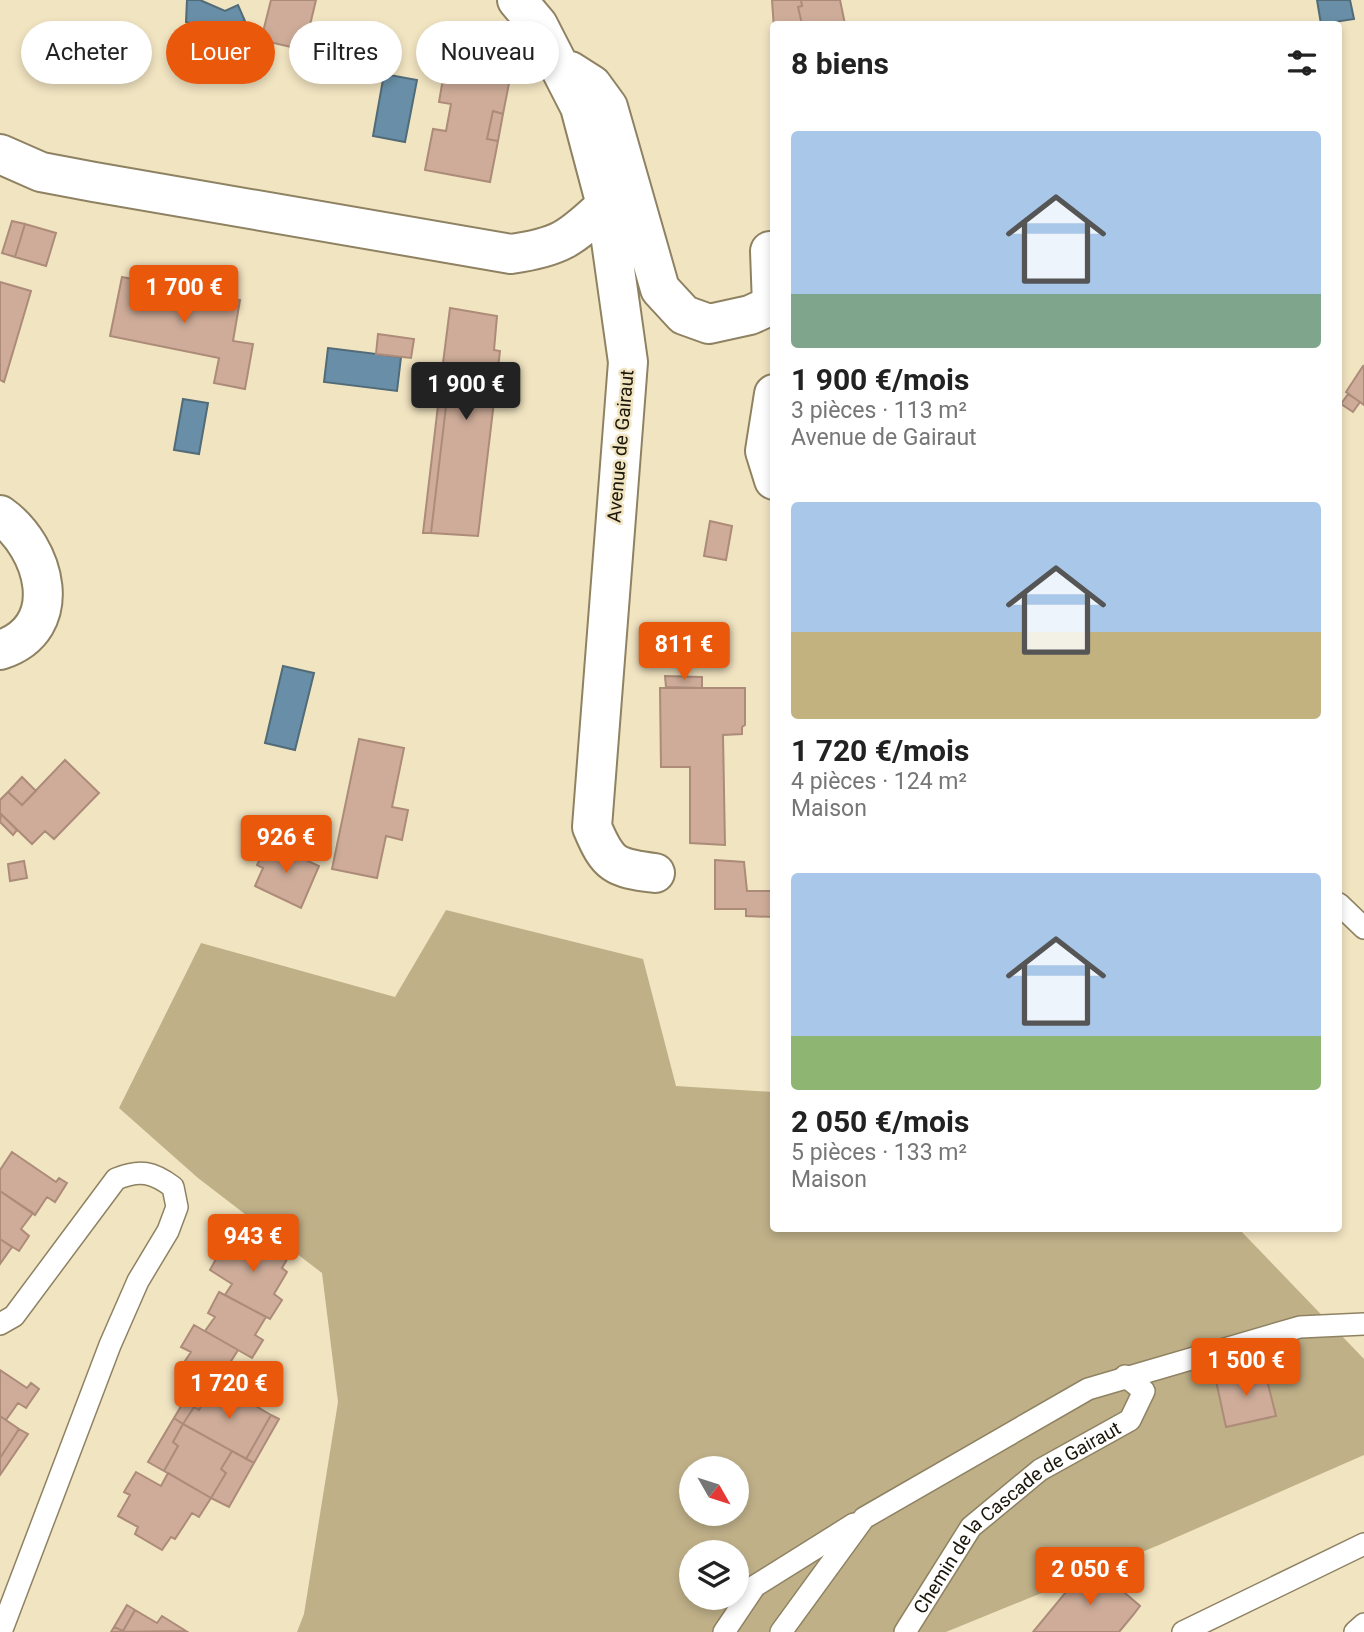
<!DOCTYPE html>
<html lang="fr">
<head>
<meta charset="utf-8">
<style>
	body { margin:0; font-family:Roboto,sans-serif; background:#f6f6f6; color:#222; height:100vh; display:flex; flex-direction:column; font-size:26px; white-space:nowrap }
	* { box-sizing:border-box; margin:0 }
	p { font-size:23px; color:#767676 }
	.icon { flex:none; width:38px; height:38px; fill:none; stroke:currentColor; stroke-width:2; stroke-linecap:round; stroke-linejoin:round }
	.map { position:relative; flex:1; overflow:hidden }
	.side { position:absolute; left:770px; top:21px; width:572px; height:1211px; display:flex; flex-direction:column; background:#fff; border-radius:7px; box-shadow:0 4px 10px #0003 }
	.side>* { flex:none }
	.guide { position:absolute; left:21px; top:21px; width:644px; height:63px; display:flex; gap:14px }
	.needle { width:46px; rotate:129deg }
	.buttons { position:absolute; left:679px; top:1456px; display:grid; gap:14px }
	.buttons a { display:grid; place-items:center; width:70px; height:70px; border-radius:50%; background:#fff; box-shadow:0 4px 10px #0003; font-size:35px }
	.price { position:absolute; translate:-50% -60px; padding:0 16px; border-radius:7px; background:#ea580c; color:#fff; font-size:23px; line-height:46px; filter:drop-shadow(0 2px 4px #0008) }
	.price::after { content:''; position:absolute; left:50%; top:42px; width:21px; height:16px; margin-left:-10px; background:inherit; clip-path:polygon(0 0,100% 0,50% 100%) }
	.price.selected { background:#222; color:#fff }
	ul { padding:0; list-style:none }
	li { display:grid; align-content:center; gap:14px; height:371px; padding:0 21px }
	li span { display:grid; place-items:center; height:217px; border-radius:7px; color:#555 }
	li>.icon { margin-inline-start:auto }
	span .icon { width:126px; height:126px; fill:#fffc; stroke-width:1 }
	li b { font-size:30px }
	h2 { display:flex; justify-content:space-between; align-items:center; height:84px; padding:0 21px; font-size:30px }
	.chip { padding:0 24px; border-radius:32px; background:#fff; box-shadow:0 4px 10px #0003; font-size:24px; line-height:63px }
	.chip.selected { background:#ea580c; color:#fff }
	.map>svg:first-child { display:block }
	.forest { fill:#bfb088; fill-rule:evenodd }
	.water { fill:#688fa7; stroke:#516b78; stroke-width:2 }
	.building { fill:#ceac99; stroke:#ac8b79; stroke-width:2 }
	.lines { fill:none; stroke-linecap:round; stroke-linejoin:round }
	.service-casing { stroke:#8e8262; stroke-width:24 }
	.minor-casing { stroke:#8e8262; stroke-width:42 }
	.service { stroke:#fff; stroke-width:21 }
	.minor { stroke:#fff; stroke-width:38 }
	.labels { text-anchor:middle; stroke-width:5; stroke-linejoin:round; paint-order:stroke }
	.street-label { font-size:19px; fill:#1a1609; stroke:#f1e4c1 }
</style>
</head>
<body>
<div class="map">
<svg width="1364" height="1632" viewBox="0 0 1364 1632">
	<rect width="100%" height="100%" fill="#f1e4c1"/>
	<path class="forest" d="M 446,910 L 643,959 L 676,1086 L 773,1092 L 774,1228 L 1239,1229 L 1364,1359 L 1364,1455 L 1159,1545 L 946,1632 L 297,1632 L 304,1614 L 338,1402 L 322,1273 L 198,1178 L 119,1108 L 201,943 L 395,997 ZM 691,1468 L 737,1468 L 737,1514 L 691,1514 ZM 691,1552 L 737,1552 L 737,1598 L 691,1598 Z"/>
	<path class="water" d="M 187,0 L 200,0 L 225,11 L 238,5 L 245,21 L 232,24 L 225,32 L 186,22 Z
		M 1317,0 L 1350,0 L 1354,19 L 1321,24 Z
		M 384,74 L 417,80 L 405,142 L 373,136 Z
		M 328,348 L 401,357 L 397,391 L 324,382 Z
		M 183,399 L 208,403 L 199,454 L 174,450 Z
		M 283,666 L 314,673 L 295,750 L 265,743 Z"/>
	<path class="building" d="M 271,0 L 316,0 L 304,50 L 261,40 Z
		M 772,0 L 801,0 L 802,6 L 798,7 L 802,24 L 774,24 L 774,29 Z
		M 801,0 L 840,0 L 845,24 L 802,24 L 798,7 L 802,6 Z
		M 446,61 L 511,73 L 503,114 L 493,111 L 487,139 L 498,141 L 490,182 L 425,170 L 433,129 L 446,131 L 451,104 L 439,102 Z
		M 493,111 L 503,114 L 498,141 L 487,139 Z
		M 12,221 L 25,224 L 15,257 L 2,253 Z
		M 25,224 L 56,233 L 46,266 L 15,257 Z
		M 122,277 L 208,294 L 206,303 L 214,305 L 216,296 L 240,300 L 233,341 L 253,344 L 245,389 L 214,383 L 219,358 L 110,336 Z
		M 0,282 L 31,291 L 4,382 L 0,380 Z
		M 450,308 L 497,316 L 494,350 L 500,351 L 478,536 L 431,533 L 451,364 L 443,363 Z
		M 378,334 L 414,339 L 411,358 L 376,354 Z
		M 443,363 L 451,364 L 431,533 L 423,533 Z
		M 1363,366 L 1364,367 L 1364,405 L 1346,392 Z
		M 1348,394 L 1360,402 L 1353,412 L 1341,404 Z
		M 710,521 L 732,526 L 726,560 L 704,556 Z
		M 665,676 L 702,677 L 702,688 L 666,687 Z
		M 660,688 L 745,688 L 745,725 L 742,727 L 742,734 L 723,735 L 725,845 L 690,843 L 690,767 L 661,767 Z
		M 359,739 L 404,748 L 392,807 L 408,810 L 402,840 L 386,836 L 377,878 L 332,869 Z
		M 65,760 L 99,793 L 54,839 L 45,831 L 32,844 L 0,813 L 0,800 L 8,792 L 22,805 Z
		M 22,777 L 36,791 L 22,805 L 8,792 Z
		M 1,814 L 17,830 L 13,835 L 0,822 Z
		M 268,843 L 319,866 L 301,908 L 255,886 L 263,868 L 257,865 Z
		M 715,860 L 744,862 L 747,891 L 774,891 L 774,917 L 746,916 L 746,909 L 715,909 Z
		M 24,861 L 27,878 L 10,881 L 8,864 Z
		M 12,1152 L 56,1182 L 59,1178 L 67,1183 L 55,1202 L 47,1197 L 35,1215 L 0,1191 L 0,1170 Z
		M 0,1191 L 33,1213 L 21,1229 L 29,1236 L 19,1251 L 0,1239 Z
		M 232,1232 L 238,1235 L 227,1254 L 221,1250 Z
		M 238,1235 L 256,1245 L 262,1238 L 290,1254 L 282,1268 L 287,1272 L 274,1294 L 282,1300 L 270,1319 L 225,1295 L 232,1284 L 210,1270 L 221,1250 L 227,1254 Z
		M 0,1239 L 12,1247 L 0,1264 Z
		M 219,1292 L 266,1317 L 255,1335 L 263,1340 L 252,1358 L 205,1331 L 215,1317 L 208,1313 Z
		M 194,1325 L 238,1350 L 228,1366 L 237,1372 L 227,1389 L 183,1364 L 191,1352 L 181,1347 Z
		M 1264,1368 L 1276,1416 L 1226,1427 L 1216,1381 Z
		M 0,1370 L 27,1388 L 31,1383 L 39,1389 L 26,1408 L 18,1403 L 6,1420 L 0,1416 Z
		M 200,1375 L 215,1382 L 199,1410 L 194,1407 L 183,1424 L 174,1418 Z
		M 215,1382 L 271,1415 L 246,1459 L 183,1424 L 194,1407 L 199,1410 Z
		M 271,1415 L 279,1419 L 254,1463 L 246,1459 Z
		M 0,1416 L 19,1429 L 0,1458 Z
		M 174,1418 L 183,1424 L 173,1442 L 178,1446 L 164,1471 L 148,1462 Z
		M 183,1424 L 232,1451 L 221,1469 L 226,1473 L 211,1498 L 164,1471 L 178,1446 L 173,1442 Z
		M 19,1429 L 28,1434 L 0,1475 L 0,1458 Z
		M 232,1451 L 254,1463 L 229,1507 L 211,1498 L 226,1473 L 221,1469 Z
		M 136,1472 L 161,1486 L 168,1473 L 211,1498 L 199,1517 L 192,1513 L 175,1539 L 171,1537 L 162,1550 L 135,1534 L 138,1527 L 118,1516 L 130,1495 L 124,1492 Z
		M 1090,1563 L 1140,1606 L 1133,1615 L 1119,1632 L 1033,1632 Z
		M 127,1605 L 135,1610 L 123,1631 L 114,1627 Z
		M 135,1610 L 157,1623 L 162,1616 L 186,1631 L 111,1632 L 114,1627 L 123,1631 Z"/>
	<g class="lines">
		<defs>
			<g id="service">
				<path d="M 1339,904 L 1364,928"/>
				<path d="M 0,1324 L 14,1316 L 116,1179 C 140,1169 153,1172 173,1187 L 177,1207 L 168,1231 L 138,1281 L 110,1345 L 1,1632"/>
				<path d="M 724,1632 L 755,1586 L 854,1524"/>
				<path d="M 781,1632 L 864,1518 L 1088,1389 L 1300,1327 L 1364,1324"/>
				<path id="s1" d="M 905,1632 L 971,1527 L 1040,1470 L 1130,1420 L 1144,1391 L 1125,1376"/>
				<path d="M 1183,1632 L 1364,1544"/>
				<path d="M 1355,1632 L 1364,1624"/>
			</g>
			<path id="minor" d="M 517,0 L 538,25 L 580,107 L 606,205 L 628,362 L 592,827 C 608,865 614,868 655,873
				M 570,71 L 592,85 L 608,107 L 660,289 L 684,315 L 709,324 L 750,315 L 772,305 L 770,251
				M 0,154 L 41,172 L 94,182 L 511,254 C 560,247 570,239 606,205
				M 774,394 L 765,451 L 774,480
				M 0,515 C 45,547 68,628 0,650"/>
		</defs>
		<use href="#service" class="service-casing"/>
		<use href="#minor" class="minor-casing"/>
		<use href="#service" class="service"/>
		<use href="#minor" class="minor"/>
	</g>
	<g class="labels">
		<g class="street-label">
			<text transform="translate(620 446) rotate(-85)" y="7">Avenue de Gairaut</text>
			<text dy="7" stroke="none"><textPath href="#s1" startOffset="164">Chemin de la Cascade de Gairaut</textPath></text>
		</g>
	</g>
</svg>
<div class="buttons">
<a><svg class="needle" viewBox="-14 -14 28 28"><path d="M0-13l5 13h-10z" fill="#e53935"/><path d="M0 13l5-13h-10z" fill="#767676"/></svg></a>
<a><svg class="icon" aria-label="layers" viewBox="0 0 24 24"><path d="M12 4l9 5-9 5-9-5zM3 14l9 5 9-5"/></svg></a>
</div>
<b class="price" style="left:184px;top:325px">1 700 €</b>
<b class="price selected" style="left:466px;top:422px">1 900 €</b>
<b class="price" style="left:684px;top:682px">811 €</b>
<b class="price" style="left:286px;top:875px">926 €</b>
<b class="price" style="left:253px;top:1274px">943 €</b>
<b class="price" style="left:1246px;top:1398px">1 500 €</b>
<b class="price" style="left:229px;top:1421px">1 720 €</b>
<b class="price" style="left:1090px;top:1607px">2 050 €</b>
<div class="guide">
<a class="chip">Acheter</a>
<a class="chip selected">Louer</a>
<a class="chip">Filtres</a>
<a class="chip">Nouveau</a>
</div>
<section class="side">
<h2>8 biens<svg class="icon" aria-label="filters" viewBox="0 0 24 24"><path d="M4 7h16M4 17h16"/><circle cx="9" cy="7" r="2"/><circle cx="15" cy="17" r="2"/></svg></h2>
<ul>
<li><span style="background:linear-gradient(#a9c7e8 75%,#7fa58c 0)"><svg class="icon" aria-label="home" viewBox="0 0 24 24"><path d="M3 11l9-7 9 7M6 9v11h12V9"/></svg></span><div><b>1 900 €/mois</b><p>3 pièces · 113 m²</p><p>Avenue de Gairaut</p></div></li>
<li><span style="background:linear-gradient(#a9c7e8 60%,#c2b280 0)"><svg class="icon" aria-label="home" viewBox="0 0 24 24"><path d="M3 11l9-7 9 7M6 9v11h12V9"/></svg></span><div><b>1 720 €/mois</b><p>4 pièces · 124 m²</p><p>Maison</p></div></li>
<li><span style="background:linear-gradient(#a9c7e8 75%,#8fb573 0)"><svg class="icon" aria-label="home" viewBox="0 0 24 24"><path d="M3 11l9-7 9 7M6 9v11h12V9"/></svg></span><div><b>2 050 €/mois</b><p>5 pièces · 133 m²</p><p>Maison</p></div></li>
</ul>
</section>
</div>
</body>
</html>
